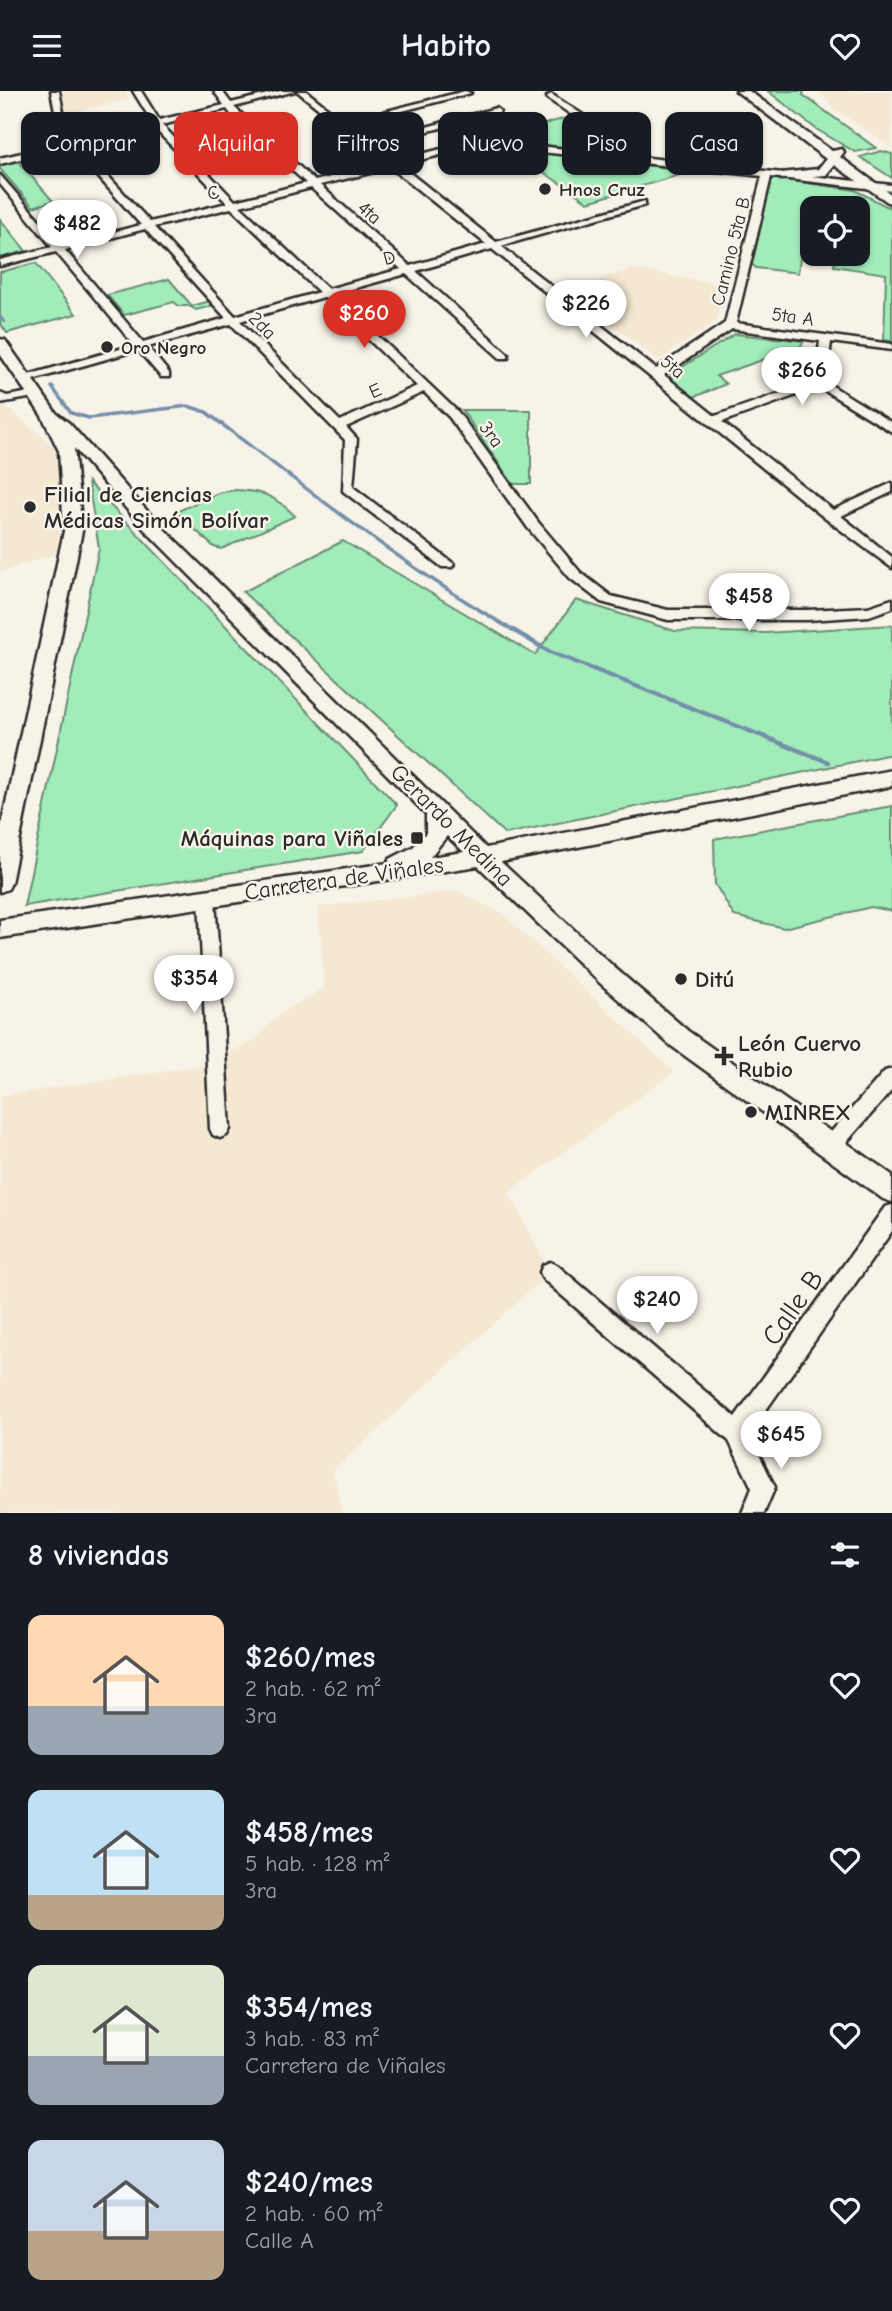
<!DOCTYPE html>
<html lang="es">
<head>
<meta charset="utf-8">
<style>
	body { margin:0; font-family:"Comic Neue",sans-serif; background:#242831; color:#f1f3f6; height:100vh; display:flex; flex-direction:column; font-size:26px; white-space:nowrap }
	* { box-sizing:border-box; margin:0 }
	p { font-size:23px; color:#9ea1a6 }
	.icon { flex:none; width:38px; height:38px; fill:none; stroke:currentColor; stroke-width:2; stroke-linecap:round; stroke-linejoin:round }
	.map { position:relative; height:1422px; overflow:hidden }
	.drawer { display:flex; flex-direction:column; background:#171b24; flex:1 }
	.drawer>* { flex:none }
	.top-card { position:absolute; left:21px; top:21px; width:850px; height:63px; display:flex; gap:14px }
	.controls { position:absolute; left:800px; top:105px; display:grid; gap:14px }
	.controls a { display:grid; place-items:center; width:70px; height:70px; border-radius:14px; background:#171b24; box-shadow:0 2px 5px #0004; font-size:35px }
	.price { position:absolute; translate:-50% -60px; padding:0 16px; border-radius:24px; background:#fff; color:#222; font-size:23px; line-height:46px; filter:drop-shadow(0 2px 4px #0008) }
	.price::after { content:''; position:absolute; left:50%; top:42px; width:21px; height:16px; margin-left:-10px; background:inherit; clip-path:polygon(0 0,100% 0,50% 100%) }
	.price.current { background:#d93025; color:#fff }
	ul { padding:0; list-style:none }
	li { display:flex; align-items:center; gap:21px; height:175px; padding:0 28px }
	li span { display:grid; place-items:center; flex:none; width:196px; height:140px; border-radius:14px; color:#555 }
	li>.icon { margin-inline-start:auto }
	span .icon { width:84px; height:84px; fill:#fffc; stroke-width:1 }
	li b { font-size:30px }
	h2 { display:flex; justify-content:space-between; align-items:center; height:84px; padding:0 28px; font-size:30px }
	.tag { padding:0 24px; border-radius:14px; background:#171b24; box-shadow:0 2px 5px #0004; font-size:24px; line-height:63px }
	.tag.current { background:#d93025; color:#fff }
	header { display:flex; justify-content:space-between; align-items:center; height:91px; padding:0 28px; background:#171b24; font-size:32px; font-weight:800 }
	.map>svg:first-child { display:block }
	.built { fill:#f4e8d2 }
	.green { fill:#a2ecba; stroke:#668c72; stroke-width:2 }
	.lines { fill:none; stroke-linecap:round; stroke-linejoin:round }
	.stream-far2 { stroke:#748faa; stroke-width:2.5 }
	.stream-far1 { stroke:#748faa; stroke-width:3.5 }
	.stream { stroke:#748faa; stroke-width:4.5 }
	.minor-casing { stroke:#2b2b2b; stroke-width:5 }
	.major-casing { stroke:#2b2b2b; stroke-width:5 }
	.minor { fill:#f7f3e8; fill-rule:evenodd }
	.major { fill:#f7f3e8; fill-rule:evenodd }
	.poi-dot { fill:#2b2b2b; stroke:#f7f3e8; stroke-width:2.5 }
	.labels { text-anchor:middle; stroke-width:5; stroke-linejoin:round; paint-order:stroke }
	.far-poi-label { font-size:19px; font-weight:bold; fill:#2b2b2b; stroke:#f7f3e8; text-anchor:start }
	.far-street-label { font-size:19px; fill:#2b2b2b; stroke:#f7f3e8 }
	.poi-label { font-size:23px; font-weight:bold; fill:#2b2b2b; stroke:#f7f3e8; text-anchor:start }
	.street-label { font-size:23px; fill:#2b2b2b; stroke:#f7f3e8 }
	.near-street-label { font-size:28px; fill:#2b2b2b; stroke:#f7f3e8 }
</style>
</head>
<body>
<header><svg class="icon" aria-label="menu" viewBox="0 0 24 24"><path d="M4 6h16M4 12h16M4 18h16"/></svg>Habito<svg class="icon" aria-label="heart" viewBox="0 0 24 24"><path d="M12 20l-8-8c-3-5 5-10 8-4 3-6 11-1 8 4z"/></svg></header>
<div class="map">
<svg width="892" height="1422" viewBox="0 0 892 1422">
	<rect width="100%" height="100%" fill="#f7f3e8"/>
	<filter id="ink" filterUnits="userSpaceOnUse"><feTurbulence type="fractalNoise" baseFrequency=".0143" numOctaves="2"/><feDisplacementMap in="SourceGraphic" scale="14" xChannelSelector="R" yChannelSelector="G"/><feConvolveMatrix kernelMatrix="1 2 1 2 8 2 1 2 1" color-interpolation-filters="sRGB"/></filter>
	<g filter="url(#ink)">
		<path class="built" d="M 59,0 L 125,0 L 129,9 L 66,23 Z
			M 819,0 L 892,0 L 892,57 L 832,16 Z
			M 633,178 L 724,194 L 716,231 L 658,269 L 575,204 L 598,192 L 601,187 Z
			M 0,311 L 59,360 L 61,370 L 58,462 L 0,481 Z
			M 457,800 L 502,822 L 674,981 L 509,1101 L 550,1181 L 333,1380 L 342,1422 L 0,1422 L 0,1005 L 199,975 L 252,951 L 282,921 L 324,897 L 318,816 Z"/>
		<path class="green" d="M 768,0 L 804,0 L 803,4 L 876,57 L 855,61 L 816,38 Z
			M 566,27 L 621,62 L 490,48 Z
			M 507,57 L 693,80 L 588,111 Z
			M 881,60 L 892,63 L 892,87 L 860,66 Z
			M 18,70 L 53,110 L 33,116 L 0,78 L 0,74 Z
			M 772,87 L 855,99 L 892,118 L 892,250 L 884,249 L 886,183 L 834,175 L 836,163 L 858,163 L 858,117 L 812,117 L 812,124 L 806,124 L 798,182 L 756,177 L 752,173 Z
			M 0,128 L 26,160 L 0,167 Z
			M 36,172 L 76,223 L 7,242 L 0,232 L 0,181 Z
			M 169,188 L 192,215 L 210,210 L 211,215 L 196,219 L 189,215 L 179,215 L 174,211 L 124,224 L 107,204 Z
			M 735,243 L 804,250 L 800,256 L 716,285 L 726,293 L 694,306 L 672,290 L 671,283 Z
			M 462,319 L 531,319 L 531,393 L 513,393 Z
			M 88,391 L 397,714 L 363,760 L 24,815 L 99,457 Z
			M 235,399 C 263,400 275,405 295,425 L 222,458 L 214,456 L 176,421 L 218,402 Z
			M 343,450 L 535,564 L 576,509 L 675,540 L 765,542 L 892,534 L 892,663 L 505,743 L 243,501 Z
			M 892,715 L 892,820 L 871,816 L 784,837 L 734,825 L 715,793 L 714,748 Z"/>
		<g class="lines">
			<path class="stream-far2" d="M 0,225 L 4,231"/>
			<path class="stream-far1" d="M 52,296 L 71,322 L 89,327 L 188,315 L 206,321 C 307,398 406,477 516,541"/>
			<path class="stream" d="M 513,539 L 550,561 L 828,671"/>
			<defs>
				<path id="minor" d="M 51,0 L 59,0 L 64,26 L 77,49 L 152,31 L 133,0 L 141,0 L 159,29 L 224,14 L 214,0 L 222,0 L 231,12 L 280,0 L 295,0 L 234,16 L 315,90 L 385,72 L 297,0 L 306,0 L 394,70 L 473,50 L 495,50 L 635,66 L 548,8 L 547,6 L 551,3 L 649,67 L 892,94 L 892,100 L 771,86 L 736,232 L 892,253 L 892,259 L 831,251 L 826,291 L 892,332 L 892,341 L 819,296 L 722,331 L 833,419 L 892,392 L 892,401 L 841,425 L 892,466 L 892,477 L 826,428 L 492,158 L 416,180 L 508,263 L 508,267 L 500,267 L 406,183 L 334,203 L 458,321 L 538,431 L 580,481 L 611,505 L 668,519 L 808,519 L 868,516 L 892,508 L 892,517 L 869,525 L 808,529 L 668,529 L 601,511 L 570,487 L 528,437 L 450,327 L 424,301 L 346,336 L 357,348 L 353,396 L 454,473 L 452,476 L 442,476 L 343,400 L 345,349 L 231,233 L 148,256 L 169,282 L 169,286 L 161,286 L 138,259 L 29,290 L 21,290 L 21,286 L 134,254 L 56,161 L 0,175 L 0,169 L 52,156 L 0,93 L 0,84 L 61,154 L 141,134 L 72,56 L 0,73 L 0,67 L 69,51 L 56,26 ZM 227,18 L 232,25 L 306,92 L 235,110 L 162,34 ZM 154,36 L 158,41 L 227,112 L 150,131 L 80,54 ZM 473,56 L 495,56 L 762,85 L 725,232 L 656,278 L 501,155 L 645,114 L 645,110 L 496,151 L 400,74 ZM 391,77 L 486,153 L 410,175 L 320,94 ZM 311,97 L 401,178 L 328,198 L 240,115 ZM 231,117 L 319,201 L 235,225 L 154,136 ZM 145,138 L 226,227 L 143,251 L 65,159 ZM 324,206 L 417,295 L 340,330 L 240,230 ZM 732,238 L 820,250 L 815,290 L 715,325 L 664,284 Z
					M 465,0 L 471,2 L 387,24 L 383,21 Z
					M 496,17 L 500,20 L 499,22 L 413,44 L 408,41 Z
					M 36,300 L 40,301 L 40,305 L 0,312 L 0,302 L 7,305 Z
					M 207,801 L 213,803 L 215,808 L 230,1038 L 227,1044 L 220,1047 L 213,1044 L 210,1038 L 199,808 L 201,803 Z
					M 892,978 L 892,999 L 838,1061 L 831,1064 L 824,1061 L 821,1055 L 824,1049 L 885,980 Z
					M 892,1114 L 892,1140 L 749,1343 L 775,1396 L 764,1422 L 742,1422 L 752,1397 L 729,1350 L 543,1188 L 540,1181 L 543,1174 L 550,1171 L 557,1174 L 735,1326 L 885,1116 Z"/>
				<path id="major" d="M 736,0 L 749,0 L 832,60 L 842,58 L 844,61 L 840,66 L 892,104 L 892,114 L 834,74 L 826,84 L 781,88 L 781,82 L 818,78 L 826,68 Z
					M 0,248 L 5,249 L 56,322 L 69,332 L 156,430 L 486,757 L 892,679 L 892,695 L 501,771 L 616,878 L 688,940 L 892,1084 L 892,1111 L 883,1108 L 670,954 L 600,892 L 478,775 L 0,847 L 0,829 L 388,772 L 390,768 L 413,756 L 426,742 L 426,723 L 144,438 L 74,357 L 82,440 L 11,792 L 8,798 L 0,801 L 0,740 L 64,440 L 59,360 L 42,325 L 0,263 ZM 447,745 L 464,761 L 430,766 Z"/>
			</defs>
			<use href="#minor" class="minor-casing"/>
			<use href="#major" class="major-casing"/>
			<use href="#minor" class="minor"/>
			<use href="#major" class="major"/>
		</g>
	</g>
	<g class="poi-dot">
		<circle cx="545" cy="98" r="7"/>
		<circle cx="107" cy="256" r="7"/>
		<circle cx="30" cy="416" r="7"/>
		<rect x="410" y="740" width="14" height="14" rx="3.5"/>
		<circle cx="681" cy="888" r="7"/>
		<path d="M720.5 954.5h7v7h7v7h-7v7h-7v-7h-7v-7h7z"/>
		<circle cx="751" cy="1021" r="7"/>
	</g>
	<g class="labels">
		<g class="far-poi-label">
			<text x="559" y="105">Hnos Cruz</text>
			<text x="121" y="263">Oro Negro</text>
		</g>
		<g class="far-street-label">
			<text transform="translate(213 101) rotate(-14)" y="7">C</text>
			<text transform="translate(370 121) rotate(41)" y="7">4ta</text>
			<text transform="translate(730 160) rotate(-76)" y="7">Camino 5ta B</text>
			<text transform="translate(389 166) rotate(-16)" y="7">D</text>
			<text transform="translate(793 225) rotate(8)" y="7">5ta A</text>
			<text transform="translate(263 234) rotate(46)" y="7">2da</text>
			<text transform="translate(673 275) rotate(39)" y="7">5ta</text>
			<text transform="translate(375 299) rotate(-24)" y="7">E</text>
			<text transform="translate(492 343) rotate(54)" y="7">3ra</text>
		</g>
		<g class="poi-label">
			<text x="44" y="411">Filial de Ciencias<tspan x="44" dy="26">Médicas Simón Bolívar</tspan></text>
			<text x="403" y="755" text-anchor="end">Máquinas para Viñales</text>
			<text x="695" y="896">Ditú</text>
			<text x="738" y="960">León Cuervo<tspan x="738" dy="26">Rubio</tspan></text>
			<text x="765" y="1029">MINREX</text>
		</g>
		<g class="street-label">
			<text transform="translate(452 734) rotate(45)" y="8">Gerardo Medina</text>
			<text transform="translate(344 787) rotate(-8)" y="8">Carretera de Viñales</text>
		</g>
		<g class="near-street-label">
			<text transform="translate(792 1216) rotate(-55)" y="10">Calle B</text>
		</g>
	</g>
</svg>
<div class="controls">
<a><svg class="icon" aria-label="locate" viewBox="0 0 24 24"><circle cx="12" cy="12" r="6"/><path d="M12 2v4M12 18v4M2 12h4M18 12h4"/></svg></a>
</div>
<b class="price" style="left:77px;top:169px">$482</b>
<b class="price" style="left:586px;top:249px">$226</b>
<b class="price current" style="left:364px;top:259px">$260</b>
<b class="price" style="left:802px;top:316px">$266</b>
<b class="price" style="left:749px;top:542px">$458</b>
<b class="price" style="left:194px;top:924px">$354</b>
<b class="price" style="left:657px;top:1245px">$240</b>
<b class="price" style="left:781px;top:1380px">$645</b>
<div class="top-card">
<a class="tag">Comprar</a>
<a class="tag current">Alquilar</a>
<a class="tag">Filtros</a>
<a class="tag">Nuevo</a>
<a class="tag">Piso</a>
<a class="tag">Casa</a>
</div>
</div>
<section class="drawer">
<h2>8 viviendas<svg class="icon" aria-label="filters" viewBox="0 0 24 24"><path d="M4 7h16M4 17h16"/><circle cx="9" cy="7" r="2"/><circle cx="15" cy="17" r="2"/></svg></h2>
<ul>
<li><span style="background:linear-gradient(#ffd9b3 65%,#9aa5b1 0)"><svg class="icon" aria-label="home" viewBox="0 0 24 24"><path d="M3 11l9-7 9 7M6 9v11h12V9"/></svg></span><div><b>$260/mes</b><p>2 hab. · 62 m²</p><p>3ra</p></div><svg class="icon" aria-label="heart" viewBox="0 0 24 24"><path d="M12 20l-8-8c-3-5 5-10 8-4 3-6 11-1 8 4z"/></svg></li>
<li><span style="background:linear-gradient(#bfe0f5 75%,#b9a48a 0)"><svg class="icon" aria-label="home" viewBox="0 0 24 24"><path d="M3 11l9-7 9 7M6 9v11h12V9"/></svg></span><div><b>$458/mes</b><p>5 hab. · 128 m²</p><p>3ra</p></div><svg class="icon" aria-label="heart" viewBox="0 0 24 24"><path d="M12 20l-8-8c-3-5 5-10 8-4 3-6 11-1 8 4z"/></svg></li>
<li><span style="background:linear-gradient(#dfe7d0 65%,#9aa5b1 0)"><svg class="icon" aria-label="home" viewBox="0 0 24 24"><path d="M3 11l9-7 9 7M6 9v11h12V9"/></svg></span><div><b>$354/mes</b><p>3 hab. · 83 m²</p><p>Carretera de Viñales</p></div><svg class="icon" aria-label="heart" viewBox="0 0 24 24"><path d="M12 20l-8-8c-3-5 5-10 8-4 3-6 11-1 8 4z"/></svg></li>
<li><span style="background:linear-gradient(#c9d6e8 65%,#b9a48a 0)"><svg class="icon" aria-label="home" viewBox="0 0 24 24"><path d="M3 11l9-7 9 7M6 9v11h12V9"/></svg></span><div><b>$240/mes</b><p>2 hab. · 60 m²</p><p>Calle A</p></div><svg class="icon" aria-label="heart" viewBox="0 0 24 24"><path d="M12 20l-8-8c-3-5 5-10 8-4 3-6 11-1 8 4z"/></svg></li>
</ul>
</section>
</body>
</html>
